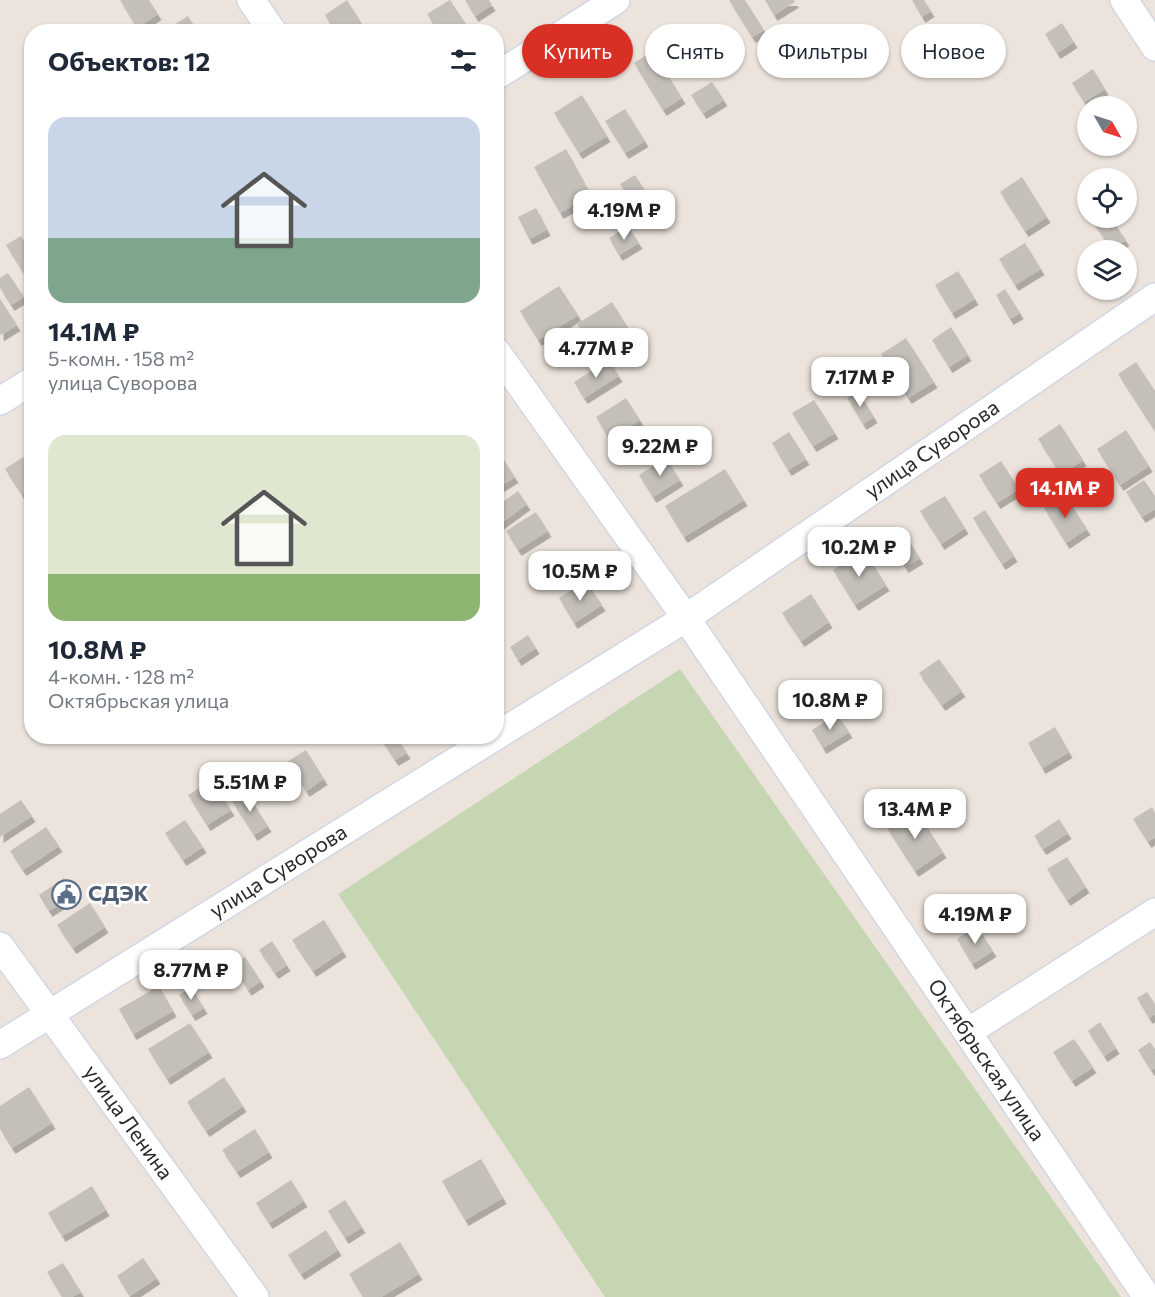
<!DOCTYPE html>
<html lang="ru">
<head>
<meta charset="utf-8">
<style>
	body { margin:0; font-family:Commissioner,sans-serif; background:#f6f6f7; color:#1f2937; height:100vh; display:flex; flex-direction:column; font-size:22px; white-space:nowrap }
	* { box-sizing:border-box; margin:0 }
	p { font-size:20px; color:#747a83 }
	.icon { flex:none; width:33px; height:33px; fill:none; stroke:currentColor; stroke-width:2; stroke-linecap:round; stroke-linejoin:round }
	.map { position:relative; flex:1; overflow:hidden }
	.panel { position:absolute; left:24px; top:24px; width:480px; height:720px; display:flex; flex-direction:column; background:#fff; border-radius:24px; box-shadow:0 2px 4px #0004 }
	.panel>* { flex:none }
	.top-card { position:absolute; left:522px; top:24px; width:543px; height:54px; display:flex; gap:12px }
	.needle { width:39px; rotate:129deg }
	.buttons { position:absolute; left:1077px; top:96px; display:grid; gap:12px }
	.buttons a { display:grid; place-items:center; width:60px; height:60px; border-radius:50%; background:#fff; box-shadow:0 2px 4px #0004; font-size:30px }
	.price { position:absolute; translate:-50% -51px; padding:0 14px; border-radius:12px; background:#fff; color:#222; font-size:20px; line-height:39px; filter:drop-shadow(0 2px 3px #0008) }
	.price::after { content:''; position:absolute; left:50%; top:36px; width:18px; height:14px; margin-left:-9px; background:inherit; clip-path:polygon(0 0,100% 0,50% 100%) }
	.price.selected { background:#d93025; color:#fff }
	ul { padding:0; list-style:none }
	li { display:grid; align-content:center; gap:12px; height:318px; padding:0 24px }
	li span { display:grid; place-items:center; height:186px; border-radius:18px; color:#555 }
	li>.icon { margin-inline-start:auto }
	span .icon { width:108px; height:108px; fill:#fffc; stroke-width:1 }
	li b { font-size:26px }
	h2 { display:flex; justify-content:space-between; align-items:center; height:72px; padding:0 24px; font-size:26px }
	.tag { padding:0 21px; border-radius:27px; background:#fff; box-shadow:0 2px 4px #0004; font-size:21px; line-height:54px }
	.tag.selected { background:#d93025; color:#fff }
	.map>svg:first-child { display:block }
	.cemetery { fill:#c6d6b3 }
	.building { fill:#c4bfb8; filter:url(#shadow) }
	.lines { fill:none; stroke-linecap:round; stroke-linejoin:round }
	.minor-casing { stroke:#d1d6e3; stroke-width:30 }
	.minor { stroke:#fff; stroke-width:27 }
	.labels { text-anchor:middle; stroke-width:5; stroke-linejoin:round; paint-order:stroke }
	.street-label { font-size:21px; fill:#2a2a2a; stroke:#fff }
	.service-label { font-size:21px; font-weight:bold; fill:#4e5e75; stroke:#fff; text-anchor:start }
</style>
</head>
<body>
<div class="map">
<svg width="1155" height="1297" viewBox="0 0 1155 1297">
	<defs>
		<filter id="shadow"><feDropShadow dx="3.5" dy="6" stdDeviation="0" flood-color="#0004"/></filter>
	</defs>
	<rect width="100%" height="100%" fill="#ece4dc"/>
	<path class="cemetery" d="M 680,669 L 1086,1247 L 1121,1297 L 605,1297 L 338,894 Z"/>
	<path class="building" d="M 120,0 L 149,0 L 158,14 L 137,28 Z
		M 347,0 L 364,27 L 357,32 L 335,32 L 325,15 Z
		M 450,0 L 468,27 L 461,32 L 438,32 L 427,14 Z
		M 465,0 L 489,0 L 492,5 L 475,16 Z
		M 729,0 L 745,0 L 764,30 L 752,37 Z
		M 765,0 L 794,0 L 795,2 L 774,15 Z
		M 912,0 L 924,0 L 931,11 L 922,17 Z
		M 188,16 L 198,32 L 163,32 Z
		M 1062,23 L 1074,42 L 1057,53 L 1045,34 Z
		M 702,27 L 721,56 L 703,67 L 684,38 Z
		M 653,51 L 682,98 L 663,110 L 634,63 Z
		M 1093,69 L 1105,89 L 1084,102 L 1072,83 Z
		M 712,82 L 724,100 L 703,113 L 691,95 Z
		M 582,95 L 607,136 L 579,153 L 554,113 Z
		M 625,109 L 645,141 L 625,153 L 605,121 Z
		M 566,149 L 591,195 L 560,213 L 534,167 Z
		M 635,175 L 648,195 L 633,204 L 620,184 Z
		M 1022,177 L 1047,217 L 1025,231 L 1000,192 Z
		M 536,208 L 547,230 L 529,239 L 518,217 Z
		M 1097,218 L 1111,218 L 1126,240 L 1111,249 L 1092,220 Z
		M 628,226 L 639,243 L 619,255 L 609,238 Z
		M 21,236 L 32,252 L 32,274 L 26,277 L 6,245 Z
		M 1025,243 L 1041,269 L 1015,285 L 999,259 Z
		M 958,271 L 975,299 L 952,313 L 935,285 Z
		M 8,273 L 24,297 L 11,305 L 0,288 L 0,278 Z
		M 559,286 L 578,315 L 538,340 L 520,311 Z
		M 1005,289 L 1020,313 L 1010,319 L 996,295 Z
		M 0,299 L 17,325 L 1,335 L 0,334 Z
		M 612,302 L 632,334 L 597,356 L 577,324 Z
		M 951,327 L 968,355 L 949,367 L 932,340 Z
		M 906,338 L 934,382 L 908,398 L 881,354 Z
		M 609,360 L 619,376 L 584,398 L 574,382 Z
		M 1136,362 L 1155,391 L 1155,431 L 1118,374 Z
		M 858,391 L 874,417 L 863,424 L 847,398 Z
		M 626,398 L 640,420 L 609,439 L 596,417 Z
		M 814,400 L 835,433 L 813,446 L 792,413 Z
		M 1060,424 L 1083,460 L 1061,475 L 1038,439 Z
		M 1126,430 L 1149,466 L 1120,485 L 1097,449 Z
		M 789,432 L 806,459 L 788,470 L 772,443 Z
		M 496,448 L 515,477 L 496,489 Z
		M 23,457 L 32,470 L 32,488 L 22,495 L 5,469 Z
		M 666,458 L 680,480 L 653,497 L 639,475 Z
		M 1001,461 L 1019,489 L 997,503 L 979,475 Z
		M 725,469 L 744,500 L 684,537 L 665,506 Z
		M 1144,480 L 1155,496 L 1155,509 L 1142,517 L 1126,492 Z
		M 518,491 L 527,504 L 496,527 L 496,507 Z
		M 1064,494 L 1087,529 L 1066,543 L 1044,508 Z
		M 945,496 L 965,528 L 941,544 L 920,511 Z
		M 985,510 L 1014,556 L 1002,564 L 973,518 Z
		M 536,512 L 548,531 L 518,550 L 506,531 Z
		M 903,532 L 920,558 L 905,567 L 888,541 Z
		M 864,550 L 886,585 L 855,605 L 833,570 Z
		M 586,581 L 602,605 L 574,623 L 559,598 Z
		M 811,594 L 829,622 L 801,641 L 782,613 Z
		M 528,635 L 536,648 L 518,660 L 510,647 Z
		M 939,659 L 962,691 L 942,705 L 919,673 Z
		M 837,714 L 849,732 L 823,748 L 812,730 Z
		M 1055,727 L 1069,752 L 1042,768 L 1028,743 Z
		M 379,736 L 396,736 L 407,753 L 395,760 Z
		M 306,750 L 324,779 L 306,791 L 287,762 Z
		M 212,780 L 231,810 L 207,825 L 188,795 Z
		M 246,792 L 268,826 L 254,835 L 232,801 Z
		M 21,800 L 32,816 L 0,837 L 0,814 Z
		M 1152,807 L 1155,813 L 1155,837 L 1148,842 L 1133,819 Z
		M 916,810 L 943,852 L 915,871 L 887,828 Z
		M 1059,819 L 1068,833 L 1043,849 L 1034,836 Z
		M 185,820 L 203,847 L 183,860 L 165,833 Z
		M 46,827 L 59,846 L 23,870 L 10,851 Z
		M 1067,857 L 1086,887 L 1067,900 L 1047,869 Z
		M 64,878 L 74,895 L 49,911 L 39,895 Z
		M 90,903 L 105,927 L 73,948 L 57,925 Z
		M 324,920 L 343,951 L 313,971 L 292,940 Z
		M 977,926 L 993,951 L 972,964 L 957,939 Z
		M 272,941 L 287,965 L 275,973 L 259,950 Z
		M 245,957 L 261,981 L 248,990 L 232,965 Z
		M 159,986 L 173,1011 L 133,1034 L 119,1009 Z
		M 191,987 L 204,1008 L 192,1015 L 179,995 Z
		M 1147,992 L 1155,1004 L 1155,1014 L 1149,1018 L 1137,998 Z
		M 1100,1022 L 1116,1048 L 1104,1056 L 1088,1031 Z
		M 190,1023 L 209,1052 L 167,1079 L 148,1049 Z
		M 1074,1039 L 1093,1067 L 1072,1081 L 1053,1052 Z
		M 1150,1042 L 1155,1049 L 1155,1068 L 1151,1070 L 1138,1050 Z
		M 224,1077 L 243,1106 L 206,1131 L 187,1102 Z
		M 29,1087 L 52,1123 L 12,1148 L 0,1129 L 0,1106 Z
		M 255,1129 L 269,1152 L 237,1172 L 222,1150 Z
		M 481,1159 L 503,1198 L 465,1220 L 442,1181 Z
		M 291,1180 L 304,1201 L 269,1223 L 256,1203 Z
		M 92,1186 L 106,1210 L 62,1236 L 48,1213 Z
		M 345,1200 L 362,1227 L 345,1238 L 328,1211 Z
		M 326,1230 L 338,1250 L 301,1274 L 288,1255 Z
		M 400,1242 L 419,1274 L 381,1297 L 363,1297 L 349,1274 Z
		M 143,1258 L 157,1278 L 130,1296 L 117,1276 Z
		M 63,1263 L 81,1292 L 72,1297 L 62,1297 L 47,1272 Z"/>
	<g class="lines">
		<defs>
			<g id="minor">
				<path d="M 251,0 L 273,32"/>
				<path d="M 1124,0 L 1155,47"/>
				<path d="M 496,76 L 616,0"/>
				<path id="s1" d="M 496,351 L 686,618 L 1147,1297"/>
				<path d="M 0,401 L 32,381"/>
				<path id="s2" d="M 496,736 L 686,618 L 1155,297"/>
				<path id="s3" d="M 0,946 L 255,1297"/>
				<path d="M 968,1032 L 1155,912"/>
				<path id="s4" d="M 0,1045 L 496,736"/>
			</g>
		</defs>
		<use href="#minor" class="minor-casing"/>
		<use href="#minor" class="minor"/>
	</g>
	<defs>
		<symbol id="civic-ring" viewBox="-11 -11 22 22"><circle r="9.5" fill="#fff" stroke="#5c6f8a" stroke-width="1.5"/><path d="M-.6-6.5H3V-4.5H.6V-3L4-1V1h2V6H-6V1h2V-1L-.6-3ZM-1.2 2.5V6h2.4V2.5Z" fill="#5c6f8a"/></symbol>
	</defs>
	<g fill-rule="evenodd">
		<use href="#civic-ring" x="50" y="878" width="33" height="33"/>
	</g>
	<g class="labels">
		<g class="street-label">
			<text dy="7" stroke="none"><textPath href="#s2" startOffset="522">улица Суворова</textPath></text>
			<text dy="7" stroke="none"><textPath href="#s4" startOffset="328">улица Суворова</textPath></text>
			<text dy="7" stroke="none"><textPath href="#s1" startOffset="862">Октябрьская улица</textPath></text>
			<text dy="7" stroke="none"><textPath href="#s3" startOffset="218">улица Ленина</textPath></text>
		</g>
		<g class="service-label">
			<text x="88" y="901">СДЭК</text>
		</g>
	</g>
</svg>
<div class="buttons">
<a><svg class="needle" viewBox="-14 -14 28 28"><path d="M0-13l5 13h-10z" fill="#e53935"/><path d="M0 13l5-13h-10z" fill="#747a83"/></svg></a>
<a><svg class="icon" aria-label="locate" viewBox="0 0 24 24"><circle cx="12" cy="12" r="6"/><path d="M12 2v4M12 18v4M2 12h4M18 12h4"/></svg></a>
<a><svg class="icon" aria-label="layers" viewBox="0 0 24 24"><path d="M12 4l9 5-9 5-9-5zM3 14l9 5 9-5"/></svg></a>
</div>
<b class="price" style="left:624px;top:241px">4.19M ₽</b>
<b class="price" style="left:596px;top:379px">4.77M ₽</b>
<b class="price" style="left:860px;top:408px">7.17M ₽</b>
<b class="price" style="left:660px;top:477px">9.22M ₽</b>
<b class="price selected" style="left:1065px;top:519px">14.1M ₽</b>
<b class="price" style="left:859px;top:578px">10.2M ₽</b>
<b class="price" style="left:580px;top:602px">10.5M ₽</b>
<b class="price" style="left:830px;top:731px">10.8M ₽</b>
<b class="price" style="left:250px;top:813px">5.51M ₽</b>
<b class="price" style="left:915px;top:840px">13.4M ₽</b>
<b class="price" style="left:975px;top:945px">4.19M ₽</b>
<b class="price" style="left:191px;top:1001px">8.77M ₽</b>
<div class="top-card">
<a class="tag selected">Купить</a>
<a class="tag">Снять</a>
<a class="tag">Фильтры</a>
<a class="tag">Новое</a>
</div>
<section class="panel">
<h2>Объектов: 12<svg class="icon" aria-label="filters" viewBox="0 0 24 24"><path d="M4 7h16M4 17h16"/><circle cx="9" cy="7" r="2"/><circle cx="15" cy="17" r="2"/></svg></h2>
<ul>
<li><span style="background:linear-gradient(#c9d6e8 65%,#7fa58c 0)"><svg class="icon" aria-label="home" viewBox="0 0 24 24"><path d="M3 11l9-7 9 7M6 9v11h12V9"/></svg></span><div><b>14.1M ₽</b><p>5-комн. · 158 m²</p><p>улица Суворова</p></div></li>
<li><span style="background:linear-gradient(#dfe7d0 75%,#8fb573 0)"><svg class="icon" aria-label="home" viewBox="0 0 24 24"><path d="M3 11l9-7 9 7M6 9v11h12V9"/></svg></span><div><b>10.8M ₽</b><p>4-комн. · 128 m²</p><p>Октябрьская улица</p></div></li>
</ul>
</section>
</div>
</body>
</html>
